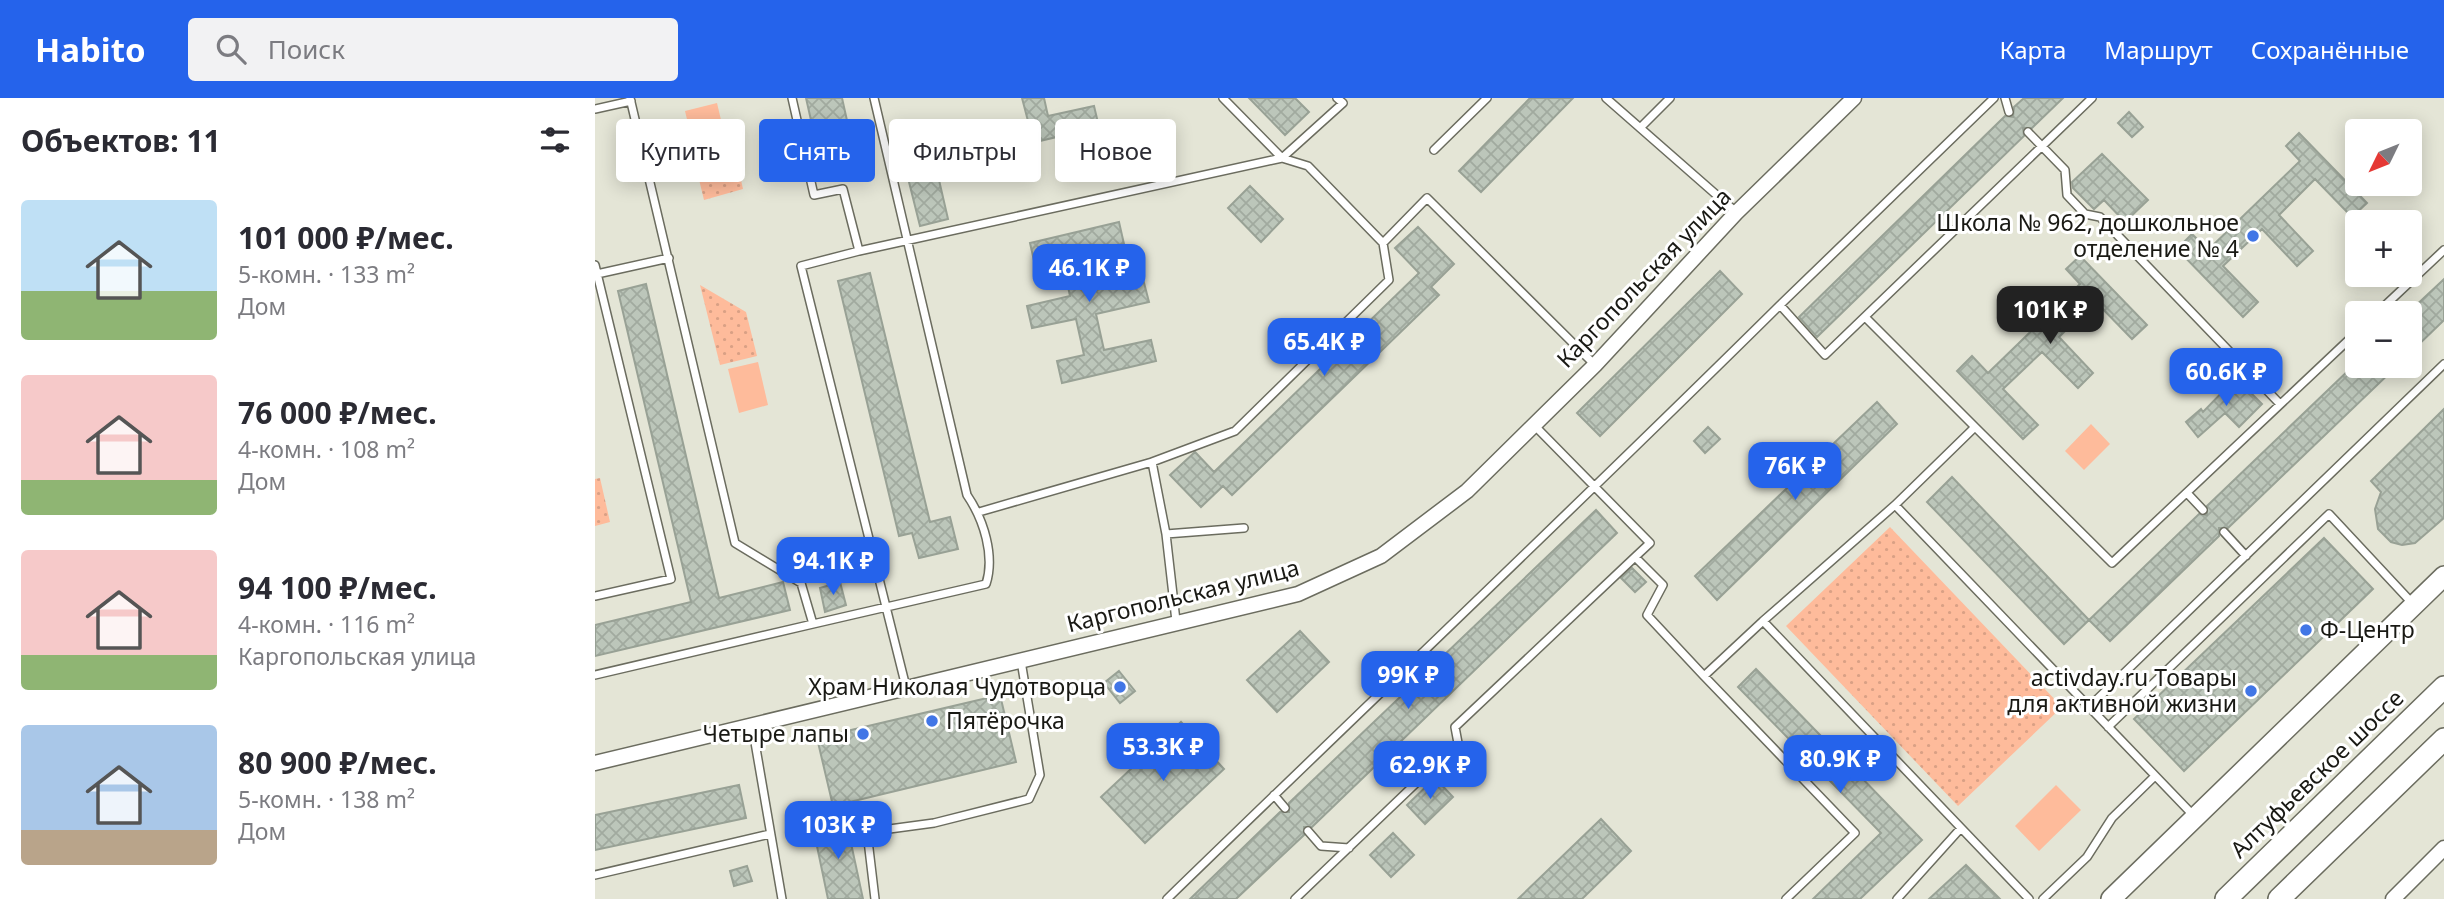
<!DOCTYPE html>
<html lang="ru">
<head>
<meta charset="utf-8">
<style>
	body { margin:0; font-family:"Noto Sans",sans-serif; background:#f2f2f3; color:#2b2b33; height:100vh; display:flex; flex-direction:column; font-size:26px; white-space:nowrap }
	* { box-sizing:border-box; margin:0 }
	p { font-size:23px; color:#7c7c81 }
	.icon { flex:none; width:38px; height:38px; fill:none; stroke:currentColor; stroke-width:2; stroke-linecap:round; stroke-linejoin:round }
	.map { position:relative; flex:1; overflow:hidden }
	.drawer { display:flex; flex-direction:column; background:#fff; width:595px }
	.drawer>* { flex:none }
	.guide { position:absolute; left:21px; top:21px; width:665px; height:63px; display:flex; gap:14px }
	.needle { width:46px; rotate:227deg }
	.controls { position:absolute; left:1750px; top:21px; display:grid; gap:14px }
	.controls a { display:grid; place-items:center; width:77px; height:77px; border-radius:7px; background:#fff; box-shadow:0 4px 18px #0003; font-size:35px }
	.price { position:absolute; translate:-50% -60px; padding:0 16px; border-radius:14px; background:#2563eb; color:#fff; font-size:23px; line-height:46px; filter:drop-shadow(0 2px 4px #0008) }
	.price::after { content:''; position:absolute; left:50%; top:42px; width:21px; height:16px; margin-left:-10px; background:inherit; clip-path:polygon(0 0,100% 0,50% 100%) }
	.price.selected { background:#222; color:#fff }
	ul { padding:0; list-style:none }
	li { display:flex; align-items:center; gap:21px; height:175px; padding:0 21px }
	li span { display:grid; place-items:center; flex:none; width:196px; height:140px; border-radius:7px; color:#555 }
	li>.icon { margin-inline-start:auto }
	span .icon { width:84px; height:84px; fill:#fffc; stroke-width:1 }
	li b { font-size:30px }
	h2 { display:flex; justify-content:space-between; align-items:center; height:84px; padding:0 21px; font-size:30px }
	.pill { padding:0 24px; border-radius:7px; background:#fff; box-shadow:0 4px 18px #0003; font-size:24px; line-height:63px }
	.pill.selected { background:#2563eb; color:#fff }
	header { display:flex; align-items:center; gap:42px; box-sizing:border-box; height:98px; padding:0 35px; background:#2563eb; color:#fff }
	header strong { font-size:33px }
	nav { display:flex; gap:38px; margin-inline-start:auto; font-size:24px }
	.search { width:490px; height:63px; background:#f2f2f3; display:flex; align-items:center; gap:18px; box-sizing:border-box; padding:0 24px; border-radius:7px; color:#7c7c81; font-size:26px }
	main { display:flex; flex:1; min-height:0 }
	.map>svg:first-child { display:block }
	.grass { fill:url(#grass-dots) }
	.pitch { fill:#febb9b }
	.building { fill:url(#building-cross-hatch); stroke:#98a195; stroke-width:2 }
	.lines { fill:none; stroke-linecap:round; stroke-linejoin:round }
	.lane-casing { stroke:#6b6c5f; stroke-width:10 }
	.street-casing { stroke:#6b6c5f; stroke-width:17 }
	.secondary-casing { stroke:#6b6c5f; stroke-width:22 }
	.primary-casing { stroke:#6b6c5f; stroke-width:24 }
	.lane { stroke:#fff; stroke-width:7 }
	.street { stroke:#fff; stroke-width:14 }
	.secondary { stroke:#fff; stroke-width:19 }
	.primary { stroke:#fff; stroke-width:21 }
	.poi-dot { fill:#4176e6; stroke:#fff; stroke-width:2.5 }
	.labels { text-anchor:middle; stroke-width:6; stroke-linejoin:round; paint-order:stroke }
	.poi-label { font-size:23px; fill:#191914; stroke:#fff; text-anchor:end }
	.street-label { font-size:23px; fill:#191914; stroke:#fff }
</style>
</head>
<body>
<header>
<strong>Habito</strong>
<div class="search"><svg class="icon" aria-label="search" viewBox="0 0 24 24"><circle cx="10" cy="10" r="6"/><path d="M15 15l6 6"/></svg>Поиск</div>
<nav><a>Карта</a><a>Маршрут</a><a>Сохранённые</a></nav>
</header>
<main>
<section class="drawer">
<h2>Объектов: 11<svg class="icon" aria-label="filters" viewBox="0 0 24 24"><path d="M4 7h16M4 17h16"/><circle cx="9" cy="7" r="2"/><circle cx="15" cy="17" r="2"/></svg></h2>
<ul>
<li><span style="background:linear-gradient(#bfe0f5 65%,#8fb573 0)"><svg class="icon" aria-label="home" viewBox="0 0 24 24"><path d="M3 11l9-7 9 7M6 9v11h12V9"/></svg></span><div><b>101 000 ₽/мес.</b><p>5-комн. · 133 m²</p><p>Дом</p></div></li>
<li><span style="background:linear-gradient(#f6c9c9 75%,#8fb573 0)"><svg class="icon" aria-label="home" viewBox="0 0 24 24"><path d="M3 11l9-7 9 7M6 9v11h12V9"/></svg></span><div><b>76 000 ₽/мес.</b><p>4-комн. · 108 m²</p><p>Дом</p></div></li>
<li><span style="background:linear-gradient(#f6c9c9 75%,#8fb573 0)"><svg class="icon" aria-label="home" viewBox="0 0 24 24"><path d="M3 11l9-7 9 7M6 9v11h12V9"/></svg></span><div><b>94 100 ₽/мес.</b><p>4-комн. · 116 m²</p><p>Каргопольская улица</p></div></li>
<li><span style="background:linear-gradient(#a9c7e8 75%,#b9a48a 0)"><svg class="icon" aria-label="home" viewBox="0 0 24 24"><path d="M3 11l9-7 9 7M6 9v11h12V9"/></svg></span><div><b>80 900 ₽/мес.</b><p>5-комн. · 138 m²</p><p>Дом</p></div></li>
</ul>
</section>
<div class="map">
<svg width="1849" height="801" viewBox="0 0 1849 801">
	<defs>
		<pattern id="grass-dots" width="8" height="8" patternUnits="userSpaceOnUse" patternTransform="scale(1.75)"><rect width="8" height="8" fill="#febb9b"/><path d="M2 2h.1M6 6h.1" fill="none" stroke="#d9a085" stroke-width="1.8" stroke-linecap="round"/></pattern>
		<pattern id="building-cross-hatch" width="8" height="8" patternUnits="userSpaceOnUse" patternTransform="scale(1.75)"><rect width="8" height="8" fill="#bcc6ba"/><path d="M0 0l8 8M0 8l8-8" fill="none" stroke="#a1aa9f"/></pattern>
	</defs>
	<rect width="100%" height="100%" fill="#e4e5d6"/>
	<path class="grass" d="M 141,60 L 148,91 L 109,102 L 101,69 Z
		M 105,187 L 151,214 L 162,258 L 125,267 Z
		M 5,380 L 15,424 L 0,428 L 0,381 Z
		M 1295,429 L 1467,609 L 1363,708 L 1191,528 Z"/>
	<path class="pitch" d="M 122,5 L 135,60 L 103,67 L 90,13 Z
		M 163,264 L 173,307 L 144,315 L 133,271 Z
		M 1496,326 L 1515,346 L 1489,372 L 1470,353 Z
		M 1461,687 L 1486,712 L 1444,753 L 1420,728 Z"/>
	<path class="building" d="M 211,0 L 247,0 L 259,54 L 225,62 Z
		M 427,0 L 449,0 L 453,18 L 499,8 L 504,29 L 411,51 L 405,29 L 433,23 Z
		M 654,0 L 700,0 L 714,14 L 690,37 Z
		M 935,0 L 978,0 L 886,94 L 864,73 Z
		M 1429,0 L 1468,0 L 1437,30 L 1428,30 L 1429,38 L 1222,239 L 1204,219 L 1410,18 L 1418,19 L 1419,9 Z
		M 1534,14 L 1548,29 L 1537,39 L 1523,25 Z
		M 1704,35 L 1772,105 L 1757,119 L 1720,81 L 1684,117 L 1718,153 L 1702,168 L 1667,131 L 1628,168 L 1663,204 L 1648,219 L 1582,151 L 1597,136 L 1613,152 L 1705,63 L 1691,48 Z
		M 1507,56 L 1553,102 L 1530,124 L 1509,102 L 1499,111 L 1478,90 L 1477,84 Z
		M 341,69 L 353,121 L 325,128 L 312,76 Z
		M 655,88 L 688,121 L 666,144 L 633,110 Z
		M 524,124 L 529,146 L 487,156 L 496,193 L 548,181 L 554,204 L 501,216 L 509,252 L 556,242 L 561,263 L 467,285 L 462,263 L 489,257 L 481,221 L 437,230 L 432,208 L 475,198 L 467,160 L 440,167 L 435,145 Z
		M 823,129 L 859,166 L 836,189 L 844,197 L 637,397 L 628,388 L 606,409 L 575,377 L 600,354 L 619,374 L 824,175 L 800,150 Z
		M 1485,158 L 1552,227 L 1537,241 L 1500,203 L 1464,239 L 1498,275 L 1483,290 L 1447,254 L 1408,291 L 1443,327 L 1428,341 L 1362,273 L 1377,258 L 1393,275 L 1485,186 L 1471,171 Z
		M 1125,173 L 1147,196 L 1005,338 L 982,315 Z
		M 275,175 L 335,424 L 355,419 L 363,451 L 324,460 L 317,435 L 304,438 L 243,183 Z
		M 1849,181 L 1849,222 L 1815,255 L 1815,213 Z
		M 51,186 L 124,500 L 188,484 L 195,512 L 0,558 L 0,527 L 96,504 L 23,193 Z
		M 1758,268 L 1802,268 L 1633,430 L 1624,430 L 1624,438 L 1515,543 L 1494,522 L 1604,416 L 1612,417 L 1612,408 Z
		M 1641,280 L 1667,306 L 1644,329 L 1630,315 L 1603,339 L 1591,324 L 1606,311 L 1608,314 Z
		M 1282,304 L 1302,326 L 1122,502 L 1100,478 Z
		M 1849,311 L 1849,420 L 1820,445 L 1807,447 L 1796,444 L 1783,431 L 1780,411 L 1786,394 L 1776,383 Z
		M 1113,329 L 1125,341 L 1110,355 L 1099,343 Z
		M 1357,379 L 1494,522 L 1469,546 L 1332,404 Z
		M 1001,412 L 1022,435 L 717,729 L 709,729 L 709,737 L 641,801 L 595,801 L 685,714 L 694,714 L 694,705 Z
		M 1729,440 L 1778,491 L 1589,673 L 1539,621 Z
		M 1037,470 L 1051,484 L 1040,494 L 1026,480 Z
		M 245,484 L 251,507 L 230,514 L 225,490 Z
		M 705,533 L 734,564 L 682,614 L 652,582 Z
		M 1161,571 L 1327,742 L 1265,801 L 1218,801 L 1286,735 L 1143,589 Z
		M 524,573 L 540,593 L 525,605 L 509,585 Z
		M 405,597 L 421,664 L 238,708 L 222,640 Z
		M 586,624 L 629,671 L 550,745 L 506,699 Z
		M 840,680 L 858,699 L 830,726 L 812,707 Z
		M 144,687 L 151,720 L 0,752 L 0,717 Z
		M 1006,721 L 1036,753 L 987,801 L 923,801 Z
		M 251,722 L 268,801 L 233,801 L 218,729 Z
		M 798,735 L 819,757 L 796,779 L 775,757 Z
		M 1371,767 L 1405,801 L 1334,801 Z
		M 152,768 L 157,783 L 139,788 L 135,773 Z"/>
	<g class="lines">
		<defs>
			<path id="lane" d="M 35,0 L 140,445 L 206,485 L 218,526 L 391,486 C 400,458 389,422 372,397 L 279,0
				M 197,0 L 219,97 L 248,91 L 264,153 L 206,168 L 311,589
				M 628,0 L 687,60 L 713,68 L 788,145 L 832,100 L 1000,267
				M 1011,0 L 1141,114
				M 1410,0 L 1414,14
				M 0,11 L 36,3
				M 1045,30 L 1075,0
				M 1433,34 L 1470,72 L 1472,97 L 1490,116 L 1505,119 L 1685,306
				M 839,52 L 892,0
				M 264,153 L 687,60 L 748,5 L 742,0
				M 0,167 L 76,481 L 0,498
				M 2,176 L 74,160
				M 1185,207 L 1399,0
				M 1782,215 L 1849,152
				M 1270,219 L 1380,329
				M 939,327 L 1055,445 L 1040,459 L 1068,487 L 1052,517 L 1109,578 L 1168,523
				M 1592,395 L 1608,412
				M 1300,407 L 1168,523 L 1434,801
				M 384,414 L 557,364
				M 1629,434 L 1651,458
				M 571,436 L 557,364 L 640,333 L 794,182 L 788,145
				M 581,523 L 571,436 L 649,430
				M 0,577 L 218,526
				M 1109,578 L 1260,735 L 1191,801
				M 1494,609 L 1849,266
				M 157,627 L 187,801
				M 1513,629 L 1734,416 L 1818,506
				M 679,697 L 690,710
				M 1598,717 L 1300,407 L 1380,329 L 1517,465 L 1762,234
				M 713,733 L 726,748 L 754,750
				M 0,777 L 175,736
				M 280,801 L 272,734 L 339,725 L 434,701 L 445,677 L 426,563
				M 572,801 C 776,603 983,407 1185,207 L 1230,257 L 1497,0
				M 700,801 L 863,645 L 860,629 L 1040,459
				M 1302,801 L 1366,730
				M 1448,801 L 1492,759 L 1517,720 L 1560,678"/>
			<path id="street" d="M 0,665 L 703,496 L 786,458 L 872,393 L 1000,267 L 1141,115 L 1259,0
				M 1798,801 L 1849,750"/>
			<path id="secondary" d="M 1516,801 L 1849,478"/>
			<path id="primary" d="M 1631,801 L 1849,589
				M 1684,801 L 1849,641"/>
		</defs>
		<use href="#lane" class="lane-casing"/>
		<use href="#street" class="street-casing"/>
		<use href="#secondary" class="secondary-casing"/>
		<use href="#primary" class="primary-casing"/>
		<use href="#lane" class="lane"/>
		<use href="#street" class="street"/>
		<use href="#secondary" class="secondary"/>
		<use href="#primary" class="primary"/>
	</g>
	<g class="poi-dot">
		<circle cx="1658" cy="138" r="7"/>
		<circle cx="1711" cy="532" r="7"/>
		<circle cx="525" cy="589" r="7"/>
		<circle cx="1656" cy="593" r="7"/>
		<circle cx="337" cy="623" r="7"/>
		<circle cx="268" cy="636" r="7"/>
	</g>
	<g class="labels">
		<g class="poi-label">
			<text x="1644" y="133">Школа № 962, дошкольное<tspan x="1644" dy="26">отделение № 4</tspan></text>
			<text x="1725" y="540" text-anchor="start">Ф-Центр</text>
			<text x="1642" y="588">activday.ru Товары<tspan x="1642" dy="26">для активной жизни</tspan></text>
			<text x="511" y="597">Храм Николая Чудотворца</text>
			<text x="351" y="631" text-anchor="start">Пятёрочка</text>
			<text x="254" y="644">Четыре лапы</text>
		</g>
		<g class="street-label">
			<text transform="translate(1049 180) rotate(-46)" y="8">Каргопольская улица</text>
			<text transform="translate(588 498) rotate(-14)" y="8">Каргопольская улица</text>
			<text transform="translate(1722 676) rotate(-44)" y="8">Алтуфьевское шоссе</text>
		</g>
	</g>
</svg>
<div class="controls">
<a><svg class="needle" viewBox="-14 -14 28 28"><path d="M0-13l5 13h-10z" fill="#e53935"/><path d="M0 13l5-13h-10z" fill="#7c7c81"/></svg></a>
<a>+</a>
<a>−</a>
</div>
<b class="price" style="left:494px;top:206px">46.1K ₽</b>
<b class="price selected" style="left:1455px;top:248px">101K ₽</b>
<b class="price" style="left:729px;top:280px">65.4K ₽</b>
<b class="price" style="left:1631px;top:310px">60.6K ₽</b>
<b class="price" style="left:1200px;top:404px">76K ₽</b>
<b class="price" style="left:238px;top:499px">94.1K ₽</b>
<b class="price" style="left:813px;top:613px">99K ₽</b>
<b class="price" style="left:568px;top:685px">53.3K ₽</b>
<b class="price" style="left:1245px;top:697px">80.9K ₽</b>
<b class="price" style="left:835px;top:703px">62.9K ₽</b>
<b class="price" style="left:243px;top:763px">103K ₽</b>
<div class="guide">
<a class="pill">Купить</a>
<a class="pill selected">Снять</a>
<a class="pill">Фильтры</a>
<a class="pill">Новое</a>
</div>
</div>
</main>
</body>
</html>
